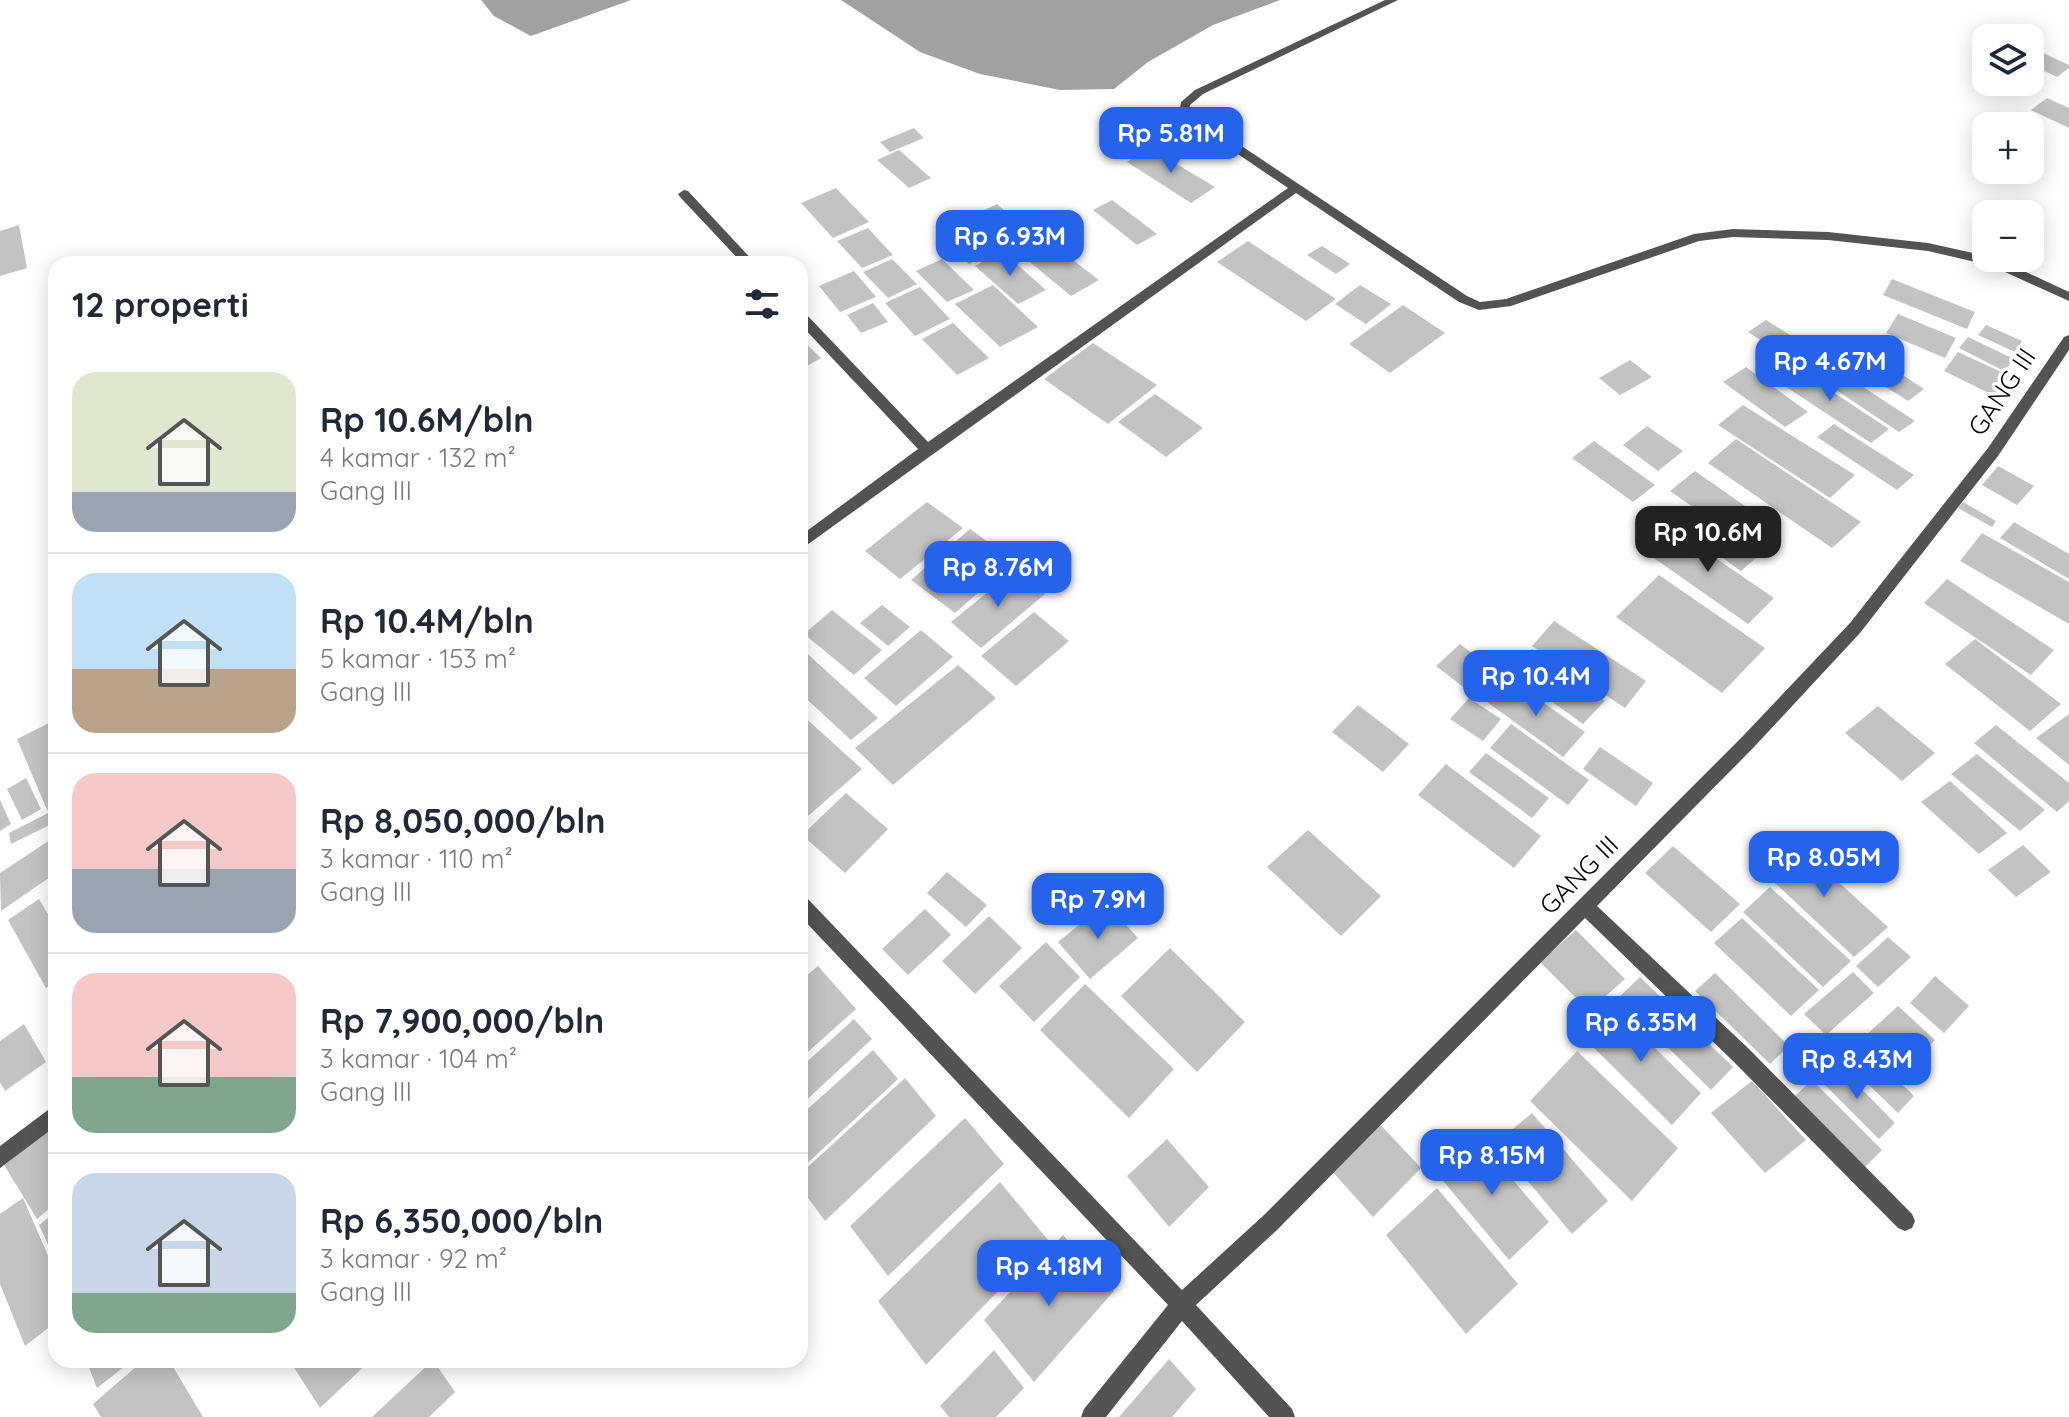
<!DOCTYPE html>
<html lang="id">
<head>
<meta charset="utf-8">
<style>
	body { margin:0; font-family:Quicksand,sans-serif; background:#f6f6f7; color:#1f2937; height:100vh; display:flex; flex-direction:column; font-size:30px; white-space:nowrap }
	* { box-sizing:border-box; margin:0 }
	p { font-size:26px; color:#747a83 }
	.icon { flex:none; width:44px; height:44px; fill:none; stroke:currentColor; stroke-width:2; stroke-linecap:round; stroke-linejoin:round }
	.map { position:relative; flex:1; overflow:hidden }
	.panel { position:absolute; left:48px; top:256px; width:760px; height:1112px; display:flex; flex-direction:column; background:#fff; border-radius:24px; box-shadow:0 4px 20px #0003 }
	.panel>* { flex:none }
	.buttons { position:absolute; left:1972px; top:24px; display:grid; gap:16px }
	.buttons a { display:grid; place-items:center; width:72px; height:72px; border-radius:16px; background:#fff; box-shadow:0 4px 20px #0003; font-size:40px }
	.price { position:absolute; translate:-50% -68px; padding:0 18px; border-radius:16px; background:#2563eb; color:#fff; font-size:26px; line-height:52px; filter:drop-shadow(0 2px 4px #0008) }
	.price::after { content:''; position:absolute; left:50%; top:48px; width:24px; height:18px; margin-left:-12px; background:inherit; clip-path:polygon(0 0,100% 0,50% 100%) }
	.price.active { background:#222; color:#fff }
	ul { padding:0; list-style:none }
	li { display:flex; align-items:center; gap:24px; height:200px; padding:0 24px }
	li+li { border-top:2px solid #e0e1e3 }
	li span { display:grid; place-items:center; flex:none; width:224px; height:160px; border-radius:24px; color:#555 }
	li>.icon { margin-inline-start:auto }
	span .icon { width:96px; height:96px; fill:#fffc; stroke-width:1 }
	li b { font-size:34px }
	h2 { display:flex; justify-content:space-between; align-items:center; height:96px; padding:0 24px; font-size:34px }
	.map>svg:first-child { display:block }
	.water { fill:#a1a1a1 }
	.building { fill:#c3c3c3 }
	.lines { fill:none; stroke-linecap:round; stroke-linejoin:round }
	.minor { fill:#535353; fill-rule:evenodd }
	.labels { text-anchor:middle; stroke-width:7; stroke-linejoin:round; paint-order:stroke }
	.street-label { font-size:26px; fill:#000; stroke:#fff }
</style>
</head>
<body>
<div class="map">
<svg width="2069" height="1417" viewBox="0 0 2069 1417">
	<rect width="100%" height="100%" fill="#fff"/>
	<path class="water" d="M 481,0 L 631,0 L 531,36 L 494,16 Z
		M 841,0 L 1280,0 L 1213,25 L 1148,62 L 1114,89 L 1060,90 L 980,74 L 920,52 Z"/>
	<path class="building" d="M 2030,47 L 2069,65 L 2069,68 L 2057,77 L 2030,64 Z
		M 2047,98 L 2069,108 L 2069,128 L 2031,110 Z
		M 914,128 L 924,138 L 890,152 L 880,142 Z
		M 1150,148 L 1215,187 L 1191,203 L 1127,162 Z
		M 899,150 L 931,178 L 909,188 L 877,160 Z
		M 836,188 L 869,222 L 833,238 L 801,203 Z
		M 1112,200 L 1157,234 L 1137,245 L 1093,210 Z
		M 997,204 L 1027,230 L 1003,242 L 973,215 Z
		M 19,225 L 27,268 L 0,276 L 0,231 Z
		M 868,228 L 893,255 L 862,268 L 837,241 Z
		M 986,234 L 1002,249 L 969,264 L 953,249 Z
		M 1040,235 L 1099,280 L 1071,296 L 1014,249 Z
		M 1248,241 L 1336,299 L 1306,321 L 1217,262 Z
		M 1322,246 L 1350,264 L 1336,274 L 1307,255 Z
		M 1002,251 L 1046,290 L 1018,304 L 975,266 Z
		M 892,259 L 917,284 L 888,298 L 863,272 Z
		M 942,259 L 974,290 L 947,302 L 916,271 Z
		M 854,271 L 876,297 L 840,312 L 819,286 Z
		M 1892,279 L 1975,312 L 1967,329 L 1883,295 Z
		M 993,285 L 1038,327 L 1000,347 L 955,304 Z
		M 1360,285 L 1391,304 L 1366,324 L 1335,304 Z
		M 920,287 L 950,319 L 915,336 L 885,303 Z
		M 873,303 L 888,322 L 861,333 L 847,315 Z
		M 1403,305 L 1445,333 L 1390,373 L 1349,344 Z
		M 1898,314 L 1956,338 L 1945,358 L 1886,333 Z
		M 1766,320 L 1827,358 L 1810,371 L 1748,332 Z
		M 953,323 L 989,358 L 957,375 L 922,339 Z
		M 1986,325 L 2022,341 L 2015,352 L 1978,335 Z
		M 1968,337 L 2014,359 L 2004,371 L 1959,348 Z
		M 800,338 L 821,358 L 800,370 Z
		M 1093,343 L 1157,385 L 1108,424 L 1044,379 Z
		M 1866,351 L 1924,389 L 1908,401 L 1849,363 Z
		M 1958,352 L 2010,376 L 1995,396 L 1944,371 Z
		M 1630,360 L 1652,377 L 1620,395 L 1599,378 Z
		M 1790,364 L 1889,429 L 1871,443 L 1771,377 Z
		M 1746,367 L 1808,412 L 1785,427 L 1723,382 Z
		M 1842,373 L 1915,421 L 1899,432 L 1827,384 Z
		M 1155,394 L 1203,428 L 1166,457 L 1118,422 Z
		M 1743,405 L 1855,475 L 1830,498 L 1718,425 Z
		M 1834,424 L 1914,475 L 1897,490 L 1817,437 Z
		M 1647,426 L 1683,451 L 1658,471 L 1623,445 Z
		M 1736,439 L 1861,522 L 1832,548 L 1708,463 Z
		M 1594,441 L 1655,485 L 1633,502 L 1572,458 Z
		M 1998,466 L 2034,486 L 2017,505 L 1982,485 Z
		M 1695,471 L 1778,529 L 1754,550 L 1670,491 Z
		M 927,502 L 963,528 L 900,579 L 865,551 Z
		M 1963,502 L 1996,521 L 1992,527 L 1958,508 Z
		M 1687,507 L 1757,557 L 1741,571 L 1671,521 Z
		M 2014,522 L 2069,554 L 2069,579 L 2000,538 Z
		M 1667,525 L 1774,598 L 1748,624 L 1641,549 Z
		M 970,529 L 1014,561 L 955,613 L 911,580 Z
		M 1982,533 L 2069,582 L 2069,624 L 1960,561 Z
		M 1015,570 L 1045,594 L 981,648 L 951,622 Z
		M 1659,575 L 1765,648 L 1722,693 L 1616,617 Z
		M 1947,579 L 2054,650 L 2031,675 L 1924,603 Z
		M 882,605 L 910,627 L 888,646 L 860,623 Z
		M 832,610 L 882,650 L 854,675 L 804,634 Z
		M 1034,612 L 1069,641 L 1016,686 L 981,656 Z
		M 1554,621 L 1646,681 L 1625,708 L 1532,646 Z
		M 921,630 L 953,657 L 896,706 L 864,678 Z
		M 1975,639 L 2061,704 L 2030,731 L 1945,664 Z
		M 1460,644 L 1498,673 L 1475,696 L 1436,666 Z
		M 800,647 L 878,718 L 851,740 L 800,693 Z
		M 1532,649 L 1605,701 L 1583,724 L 1511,672 Z
		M 958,665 L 996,698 L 893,785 L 855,748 Z
		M 1510,679 L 1585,732 L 1563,757 L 1487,702 Z
		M 1469,698 L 1501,719 L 1483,741 L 1450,719 Z
		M 1358,705 L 1409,744 L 1383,772 L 1332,732 Z
		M 1878,706 L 1935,753 L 1902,781 L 1845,733 Z
		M 800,713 L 862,769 L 800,823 Z
		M 2069,714 L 2069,765 L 2036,738 Z
		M 51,722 L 56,733 L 56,805 L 47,810 L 17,739 Z
		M 1511,724 L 1589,780 L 1568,805 L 1490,748 Z
		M 1996,725 L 2069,783 L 2069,801 L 2057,812 L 1974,743 Z
		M 1600,747 L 1653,783 L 1636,806 L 1583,769 Z
		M 1486,753 L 1549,798 L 1532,818 L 1469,772 Z
		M 1977,754 L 2045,810 L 2020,831 L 1951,774 Z
		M 1446,764 L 1541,836 L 1514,868 L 1418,795 Z
		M 26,778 L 41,809 L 22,820 L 7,789 Z
		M 1950,781 L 2007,833 L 1979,854 L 1921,802 Z
		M 846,793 L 888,829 L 845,873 L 802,835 Z
		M 0,800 L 11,824 L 0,831 Z
		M 56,809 L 56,822 L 11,844 L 9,833 Z
		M 1308,830 L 1381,896 L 1341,936 L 1267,867 Z
		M 56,836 L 56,873 L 1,911 L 0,873 Z
		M 1793,841 L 1888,927 L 1854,957 L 1760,869 Z
		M 2023,845 L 2051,872 L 2016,897 L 1988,870 Z
		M 1673,846 L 1740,904 L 1711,932 L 1645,873 Z
		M 947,872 L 987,905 L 966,927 L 927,893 Z
		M 1770,887 L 1851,961 L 1823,987 L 1743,912 Z
		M 39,899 L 56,928 L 56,981 L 46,988 L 8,920 Z
		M 1106,903 L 1138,938 L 1090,979 L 1058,942 Z
		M 925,909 L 951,935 L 908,975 L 882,949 Z
		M 989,916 L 1022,948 L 975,994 L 942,961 Z
		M 1742,918 L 1819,990 L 1791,1016 L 1714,943 Z
		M 1576,930 L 1625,979 L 1589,1011 L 1540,962 Z
		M 1888,937 L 1911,957 L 1878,987 L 1856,966 Z
		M 1046,942 L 1080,977 L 1034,1022 L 999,986 Z
		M 1170,948 L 1245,1022 L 1197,1072 L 1121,996 Z
		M 818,966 L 856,1009 L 800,1059 L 800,981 Z
		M 1853,972 L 1874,993 L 1826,1035 L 1804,1014 Z
		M 1715,973 L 1789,1046 L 1770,1064 L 1695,991 Z
		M 1935,976 L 1969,1006 L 1944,1033 L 1910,1003 Z
		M 1640,977 L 1733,1067 L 1711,1090 L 1618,998 Z
		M 1085,984 L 1174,1069 L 1129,1118 L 1040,1030 Z
		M 1611,1005 L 1701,1093 L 1672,1125 L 1580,1034 Z
		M 1898,1006 L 1935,1040 L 1904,1071 L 1866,1035 Z
		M 854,1019 L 872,1039 L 800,1106 L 800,1068 Z
		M 24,1024 L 46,1062 L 5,1091 L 0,1082 L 0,1041 Z
		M 1863,1047 L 1914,1096 L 1898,1113 L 1846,1063 Z
		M 873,1050 L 898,1079 L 800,1170 L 800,1116 Z
		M 1577,1051 L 1678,1148 L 1632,1201 L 1530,1101 Z
		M 1836,1063 L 1895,1123 L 1879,1139 L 1818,1078 Z
		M 905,1078 L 936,1116 L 825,1221 L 800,1187 L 800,1174 Z
		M 1812,1080 L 1882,1150 L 1865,1167 L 1795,1096 Z
		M 1752,1081 L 1806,1140 L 1765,1173 L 1711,1113 Z
		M 1532,1113 L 1608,1201 L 1572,1234 L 1496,1143 Z
		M 965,1118 L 1004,1164 L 888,1276 L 850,1226 Z
		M 1379,1123 L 1421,1168 L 1373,1217 L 1331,1170 Z
		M 45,1126 L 56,1144 L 56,1203 L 37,1219 L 1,1160 Z
		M 1474,1135 L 1549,1222 L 1509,1260 L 1434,1170 Z
		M 1167,1139 L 1209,1187 L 1169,1227 L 1127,1176 Z
		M 1000,1182 L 1048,1240 L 926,1365 L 878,1301 Z
		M 1437,1188 L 1518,1284 L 1466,1334 L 1386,1235 Z
		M 23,1198 L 56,1274 L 56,1322 L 25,1346 L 0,1284 L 0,1214 Z
		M 56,1212 L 56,1262 L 39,1225 Z
		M 1063,1235 L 1114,1291 L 1034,1382 L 984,1320 Z
		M 994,1350 L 1024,1388 L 996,1417 L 949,1417 L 940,1406 Z
		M 1169,1359 L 1196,1389 L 1172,1417 L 1119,1417 Z
		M 86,1360 L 133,1360 L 97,1388 Z
		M 144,1360 L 169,1360 L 203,1417 L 101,1417 L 93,1404 Z
		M 289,1360 L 371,1360 L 320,1408 Z
		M 433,1360 L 455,1392 L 429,1417 L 372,1417 Z"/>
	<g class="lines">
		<path class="minor" d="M 1385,0 L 1398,0 L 1203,94 L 1190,105 L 1189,111 L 1467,296 L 1480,302 L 1506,299 L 1694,234 L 1733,229 L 1828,232 L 1928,243 L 1973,253 L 2013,266 L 2069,292 L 2069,301 L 2005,272 L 1971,261 L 1928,251 L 1828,240 L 1733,237 L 1699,241 L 1511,306 L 1479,310 L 1459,302 L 1296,193 L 800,550 L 800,536 L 918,449 L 800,324 L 800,312 L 805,313 L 928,442 L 1288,188 L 1179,114 L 1181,102 L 1195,90 Z
			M 684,190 L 688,191 L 756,264 L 743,264 L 680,197 L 678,194 Z
			M 2069,335 L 2069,350 L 1998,456 L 1860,633 L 1754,747 L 1597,906 L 1748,1048 L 1912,1214 L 1915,1221 L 1912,1228 L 1905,1231 L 1898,1228 L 1734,1062 L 1585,918 L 1278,1229 L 1196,1305 L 1292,1409 L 1295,1417 L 1269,1417 L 1182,1321 L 1106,1417 L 1081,1417 L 1084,1409 L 1168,1305 L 800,916 L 800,895 L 806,897 L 1182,1290 L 1264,1215 L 1742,737 L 1850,623 L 1988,448 L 2064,337 Z
			M 56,1104 L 56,1126 L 0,1168 L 0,1146 Z"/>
	</g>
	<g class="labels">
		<g class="street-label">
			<text transform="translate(2002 392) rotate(-56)" y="9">GANG III</text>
			<text transform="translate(1579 875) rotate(-45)" y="9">GANG III</text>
		</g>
	</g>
</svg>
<div class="buttons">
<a><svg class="icon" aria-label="layers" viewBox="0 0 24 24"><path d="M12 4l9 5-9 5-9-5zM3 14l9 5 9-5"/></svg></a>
<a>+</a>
<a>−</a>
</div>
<b class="price" style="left:1171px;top:175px">Rp 5.81M</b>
<b class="price" style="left:1010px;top:278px">Rp 6.93M</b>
<b class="price" style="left:1830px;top:403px">Rp 4.67M</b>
<b class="price active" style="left:1708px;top:574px">Rp 10.6M</b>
<b class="price" style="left:998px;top:609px">Rp 8.76M</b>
<b class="price" style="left:1536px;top:718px">Rp 10.4M</b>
<b class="price" style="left:1824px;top:899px">Rp 8.05M</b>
<b class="price" style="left:1098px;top:941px">Rp 7.9M</b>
<b class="price" style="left:1641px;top:1064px">Rp 6.35M</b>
<b class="price" style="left:1857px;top:1101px">Rp 8.43M</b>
<b class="price" style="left:1492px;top:1197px">Rp 8.15M</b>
<b class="price" style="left:1049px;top:1308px">Rp 4.18M</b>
<section class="panel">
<h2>12 properti<svg class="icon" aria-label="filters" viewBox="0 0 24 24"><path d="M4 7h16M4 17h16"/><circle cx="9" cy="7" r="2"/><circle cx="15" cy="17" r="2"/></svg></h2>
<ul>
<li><span style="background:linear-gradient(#dfe7d0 75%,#9aa5b1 0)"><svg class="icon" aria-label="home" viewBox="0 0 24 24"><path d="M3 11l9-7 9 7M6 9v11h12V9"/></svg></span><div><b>Rp 10.6M/bln</b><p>4 kamar · 132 m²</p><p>Gang III</p></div></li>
<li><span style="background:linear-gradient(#bfe0f5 60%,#b9a48a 0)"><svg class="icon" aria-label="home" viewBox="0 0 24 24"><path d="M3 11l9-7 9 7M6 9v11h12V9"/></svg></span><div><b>Rp 10.4M/bln</b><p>5 kamar · 153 m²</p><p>Gang III</p></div></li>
<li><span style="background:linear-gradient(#f6c9c9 60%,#9aa5b1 0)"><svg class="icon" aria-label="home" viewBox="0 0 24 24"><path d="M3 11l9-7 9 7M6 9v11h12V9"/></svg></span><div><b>Rp 8,050,000/bln</b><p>3 kamar · 110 m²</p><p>Gang III</p></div></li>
<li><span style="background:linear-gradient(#f6c9c9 65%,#7fa58c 0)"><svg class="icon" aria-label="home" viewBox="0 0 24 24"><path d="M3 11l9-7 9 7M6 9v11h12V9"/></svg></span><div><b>Rp 7,900,000/bln</b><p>3 kamar · 104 m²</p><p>Gang III</p></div></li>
<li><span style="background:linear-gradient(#c9d6e8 75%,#7fa58c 0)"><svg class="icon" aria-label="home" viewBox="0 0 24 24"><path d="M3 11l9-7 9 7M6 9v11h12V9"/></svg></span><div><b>Rp 6,350,000/bln</b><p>3 kamar · 92 m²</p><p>Gang III</p></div></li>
</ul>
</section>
</div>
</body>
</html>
